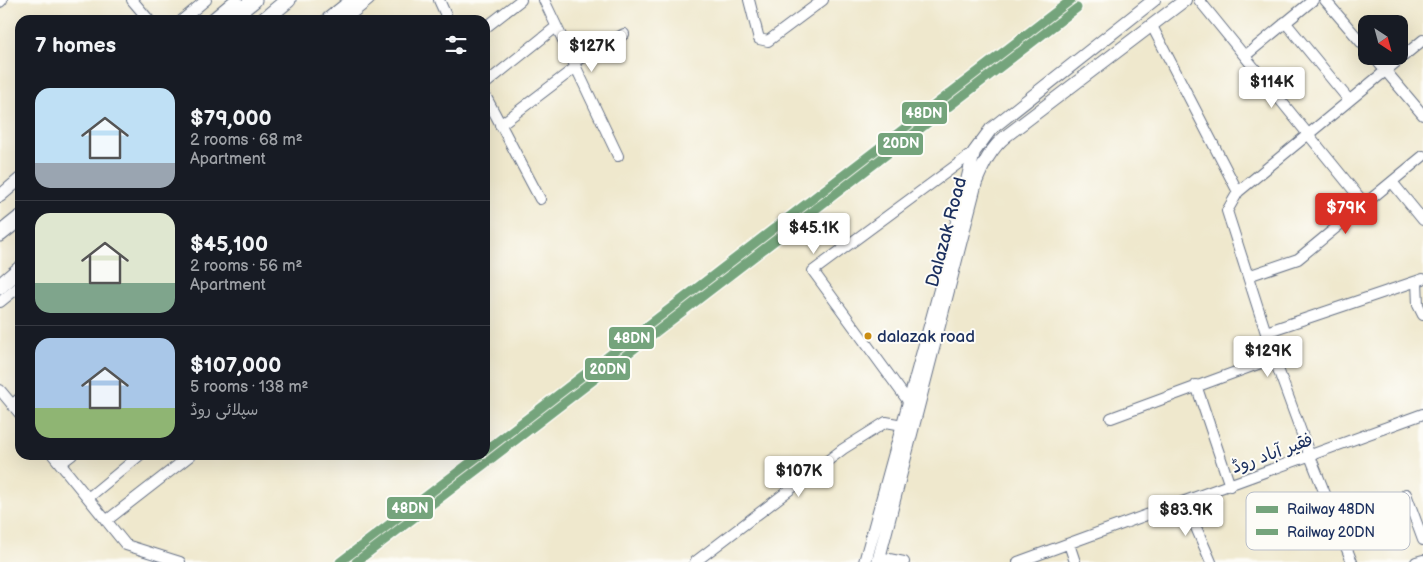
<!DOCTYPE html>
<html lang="en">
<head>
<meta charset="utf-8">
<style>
	body { margin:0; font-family:"Balsamiq Sans","Playpen Sans Arabic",sans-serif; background:#20242c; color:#f1f3f6; height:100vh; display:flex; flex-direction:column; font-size:19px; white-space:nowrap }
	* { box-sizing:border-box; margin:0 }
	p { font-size:16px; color:#9ea1a6 }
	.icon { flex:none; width:28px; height:28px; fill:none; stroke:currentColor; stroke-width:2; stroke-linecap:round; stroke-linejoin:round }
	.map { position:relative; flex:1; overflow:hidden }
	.sheet { position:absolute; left:15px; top:15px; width:475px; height:445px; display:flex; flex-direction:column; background:#171b24; border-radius:15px; box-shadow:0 5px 20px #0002 }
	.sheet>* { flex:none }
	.needle { width:32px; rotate:144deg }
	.controls { position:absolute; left:1358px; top:15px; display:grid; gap:10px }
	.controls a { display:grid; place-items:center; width:50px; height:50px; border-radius:10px; background:#171b24; box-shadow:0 5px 20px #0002; font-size:25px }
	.price { position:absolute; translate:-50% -42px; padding:0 11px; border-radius:5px; background:#fff; color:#222; font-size:16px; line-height:32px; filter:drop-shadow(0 1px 2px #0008) }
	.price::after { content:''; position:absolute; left:50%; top:30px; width:15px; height:11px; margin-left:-8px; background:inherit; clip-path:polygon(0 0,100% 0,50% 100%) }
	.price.selected { background:#d93025; color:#fff }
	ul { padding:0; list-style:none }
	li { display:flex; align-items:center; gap:15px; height:125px; padding:0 20px }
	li+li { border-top:1px solid #363941 }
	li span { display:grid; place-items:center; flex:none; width:140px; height:100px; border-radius:15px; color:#555 }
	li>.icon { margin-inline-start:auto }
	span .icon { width:60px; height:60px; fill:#fffc; stroke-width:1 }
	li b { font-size:21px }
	h2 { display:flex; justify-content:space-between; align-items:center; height:60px; padding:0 20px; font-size:21px }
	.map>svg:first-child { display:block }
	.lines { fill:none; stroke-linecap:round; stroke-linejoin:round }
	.minor-casing { stroke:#657085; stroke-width:12 }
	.major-casing { stroke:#657085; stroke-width:14 }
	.highway-casing { stroke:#657085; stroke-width:17 }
	.minor { stroke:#fff; stroke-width:10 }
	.major { stroke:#fff; stroke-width:12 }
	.highway { stroke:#fff; stroke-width:15 }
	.rail-1-casing { stroke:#fdfcf7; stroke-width:12 }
	.rail-2-casing { stroke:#fdfcf7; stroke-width:12 }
	.rail-1 { stroke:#75a47c; stroke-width:9 }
	.rail-2 { stroke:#75a47c; stroke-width:9 }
	.bus-dot { fill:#cb8e13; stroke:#fdfcf7; stroke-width:2 }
	.labels { text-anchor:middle; stroke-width:4; stroke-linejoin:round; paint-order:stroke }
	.bus-label { font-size:17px; fill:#1b2f5e; stroke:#fdfcf7; text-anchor:start }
	.street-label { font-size:18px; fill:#1b2f5e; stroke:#fdfcf7 }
	.key { fill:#fdfcf7; stroke:#b9bec9; stroke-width:1 }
	.key-label { font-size:14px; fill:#1b2f5e }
	.line-badge { stroke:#fdfcf7; stroke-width:2 }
	.badge-label { font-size:14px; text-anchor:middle; font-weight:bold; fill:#fff }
</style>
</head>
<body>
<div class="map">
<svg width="1423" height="562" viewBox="0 0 1423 562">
	<rect width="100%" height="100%" fill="#fdfcf7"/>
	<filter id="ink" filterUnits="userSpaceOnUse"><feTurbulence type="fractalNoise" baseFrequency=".02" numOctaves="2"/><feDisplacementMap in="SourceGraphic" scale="10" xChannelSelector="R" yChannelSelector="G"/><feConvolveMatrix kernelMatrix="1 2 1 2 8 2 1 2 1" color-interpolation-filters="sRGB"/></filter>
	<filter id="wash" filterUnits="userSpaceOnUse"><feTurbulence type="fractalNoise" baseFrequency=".0096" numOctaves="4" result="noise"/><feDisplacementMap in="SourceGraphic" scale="20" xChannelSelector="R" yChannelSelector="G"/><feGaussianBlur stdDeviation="1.12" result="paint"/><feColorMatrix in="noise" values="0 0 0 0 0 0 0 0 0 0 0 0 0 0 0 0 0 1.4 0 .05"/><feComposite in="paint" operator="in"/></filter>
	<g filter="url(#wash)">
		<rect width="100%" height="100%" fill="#efe8cd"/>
	</g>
	<g filter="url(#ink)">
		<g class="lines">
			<defs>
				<path id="minor" d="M 132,0 L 149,20
					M 439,0 L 448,20
					M 544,0 L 618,156
					M 749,0 L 759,39 L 768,41 L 823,0
					M 1199,0 L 1364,203
					M 1325,0 L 1366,48
					M 0,2 L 2,0
					M 182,20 L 206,0
					M 344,20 L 369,0
					M 1285,22 L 1349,100
					M 1152,26 L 1238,192
					M 485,28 L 521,0
					M 1245,56 L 1313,0
					M 1373,56 L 1423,115
					M 574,62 L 624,34
					M 485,84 L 556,27
					M 485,95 L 540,199
					M 500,125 L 576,67
					M 1392,182 L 1423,220
					M 1248,276 L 1298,259 L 1423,156
					M 1417,281 L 1418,305 L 1423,315
					M 0,302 L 20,286
					M 1266,332 L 1423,279
					M 1196,385 L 1230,486
					M 0,390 L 20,414
					M 908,401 L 813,271 L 974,152
					M 12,405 L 20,398
					M 1111,418 L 1274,358
					M 53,455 L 126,545 L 180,562
					M 60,464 L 72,455
					M 1406,494 L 1423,540
					M 88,498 L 140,455
					M 1185,502 L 1211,562
					M 106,521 L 191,455
					M 1069,544 L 1075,562
					M 879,557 L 904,562
					M 695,562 L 843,449 L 886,422 L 903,425
					M 1018,562 L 1423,414
					M 1352,562 L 1310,456 L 1274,358 L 1227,211 L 1238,192 L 1423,40
					M 1416,562 L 1423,560"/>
				<path id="major" d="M 212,20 L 236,0
					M 0,196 L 20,179
					M 865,562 L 944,275 L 974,152 L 991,129 L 1154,0
					M 878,562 L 976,182 C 983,165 991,148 1006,136 L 1185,0"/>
				<path id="highway" d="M 229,20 L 254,0
					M 264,20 L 288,0
					M 329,20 L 354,0
					M 0,234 L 20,218
					M 0,286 L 20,269"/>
			</defs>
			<use href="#minor" class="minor-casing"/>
			<use href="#major" class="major-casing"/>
			<use href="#highway" class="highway-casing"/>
			<use href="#minor" class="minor"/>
			<use href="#major" class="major"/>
			<use href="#highway" class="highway"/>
			<defs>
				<path id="rail-1" d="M 485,451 L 1071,0
					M 340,562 L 480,455"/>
				<path id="rail-2" d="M 491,459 L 1077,8
					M 356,562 L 486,463"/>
			</defs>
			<use href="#rail-1" class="rail-1-casing"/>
			<use href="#rail-2" class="rail-2-casing"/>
			<use href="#rail-1" class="rail-1"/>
			<use href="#rail-2" class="rail-2"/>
		</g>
	</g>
	<circle class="bus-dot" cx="868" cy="336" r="4.5"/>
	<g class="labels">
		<g class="bus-label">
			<text x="877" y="342">dalazak road</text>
		</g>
		<g class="street-label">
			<text transform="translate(946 232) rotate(-75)" y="6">Dalazak Road</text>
			<text transform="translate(1272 453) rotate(-20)" y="6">فقیر آباد روڈ</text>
		</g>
	</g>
	<rect x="1246" y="492" width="164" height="58" rx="8" class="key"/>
	<rect x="1256" y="506" width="22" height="7" fill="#75a47c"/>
	<rect x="1256" y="529" width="22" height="6" fill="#75a47c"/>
	<g class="key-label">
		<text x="1287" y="514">Railway 48DN</text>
		<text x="1287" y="537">Railway 20DN</text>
	</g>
	<g class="line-badge">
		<rect x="901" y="101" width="47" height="24" rx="5" fill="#75a47c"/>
		<rect x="877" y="132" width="47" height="24" rx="5" fill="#75a47c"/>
		<rect x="608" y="326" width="47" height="24" rx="5" fill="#75a47c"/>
		<rect x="584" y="357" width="47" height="24" rx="5" fill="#75a47c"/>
		<rect x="386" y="496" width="48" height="24" rx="5" fill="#75a47c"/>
	</g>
	<g class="badge-label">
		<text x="924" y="118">48DN</text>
		<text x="901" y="148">20DN</text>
		<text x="632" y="343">48DN</text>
		<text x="608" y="374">20DN</text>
		<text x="410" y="513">48DN</text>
	</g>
</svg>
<div class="controls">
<a><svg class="needle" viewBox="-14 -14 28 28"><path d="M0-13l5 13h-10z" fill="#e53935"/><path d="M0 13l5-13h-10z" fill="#9ea1a6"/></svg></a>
</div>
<b class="price" style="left:592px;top:73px">$127K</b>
<b class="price" style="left:1272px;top:109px">$114K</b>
<b class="price selected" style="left:1346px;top:235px">$79K</b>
<b class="price" style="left:814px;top:255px">$45.1K</b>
<b class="price" style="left:1268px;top:378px">$129K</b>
<b class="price" style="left:799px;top:498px">$107K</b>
<b class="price" style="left:1186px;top:537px">$83.9K</b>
<section class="sheet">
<h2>7 homes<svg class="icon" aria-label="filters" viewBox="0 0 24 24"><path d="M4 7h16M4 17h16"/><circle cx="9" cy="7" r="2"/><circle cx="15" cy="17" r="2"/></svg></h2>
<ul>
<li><span style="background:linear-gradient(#bfe0f5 75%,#9aa5b1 0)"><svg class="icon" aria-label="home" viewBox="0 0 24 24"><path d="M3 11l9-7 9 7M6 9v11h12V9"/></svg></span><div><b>$79,000</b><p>2 rooms · 68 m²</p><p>Apartment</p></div></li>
<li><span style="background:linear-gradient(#dfe7d0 70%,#7fa58c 0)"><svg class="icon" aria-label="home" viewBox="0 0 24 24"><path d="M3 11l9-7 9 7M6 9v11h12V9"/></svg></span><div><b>$45,100</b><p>2 rooms · 56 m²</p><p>Apartment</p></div></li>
<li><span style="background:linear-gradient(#a9c7e8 70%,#8fb573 0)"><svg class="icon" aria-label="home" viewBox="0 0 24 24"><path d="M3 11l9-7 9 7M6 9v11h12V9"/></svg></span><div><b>$107,000</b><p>5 rooms · 138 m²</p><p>سپلائی روڈ</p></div></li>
</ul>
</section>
</div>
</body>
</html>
